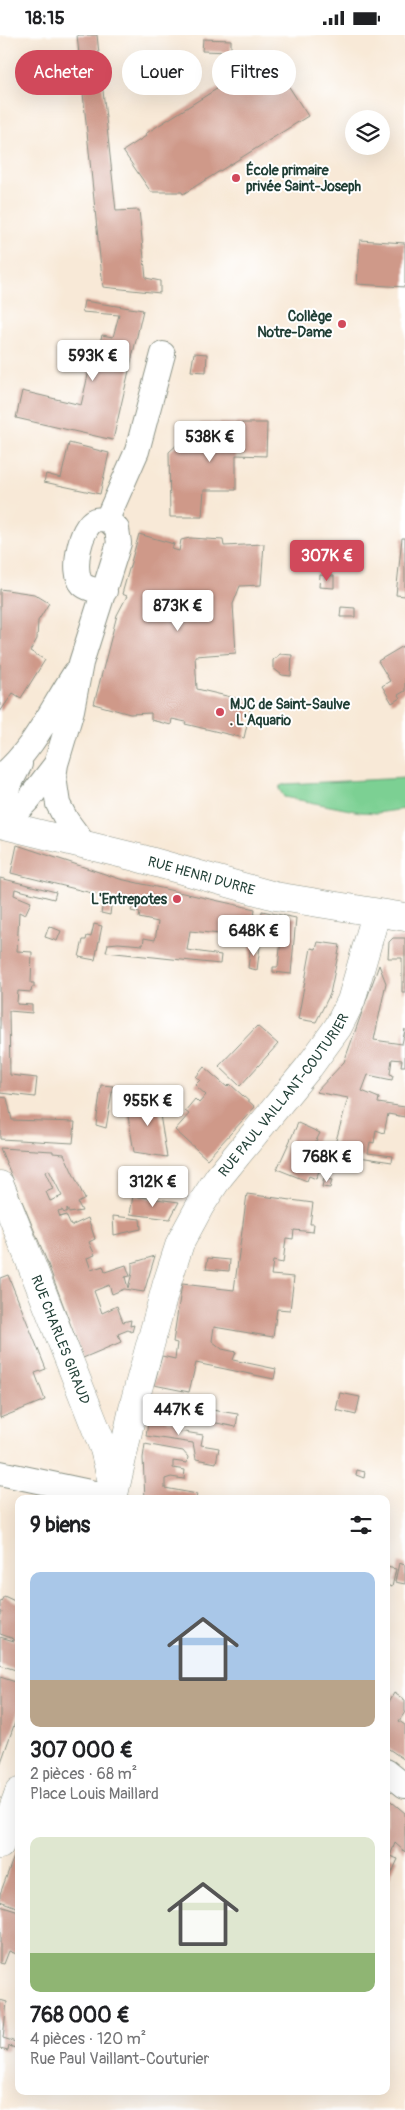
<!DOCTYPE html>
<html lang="fr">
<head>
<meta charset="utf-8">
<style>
	body { margin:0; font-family:Pangolin,sans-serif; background:#f6f6f6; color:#202124; height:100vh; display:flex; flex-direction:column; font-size:19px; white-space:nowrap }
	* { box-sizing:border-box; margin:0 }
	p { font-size:16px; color:#757577 }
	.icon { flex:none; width:28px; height:28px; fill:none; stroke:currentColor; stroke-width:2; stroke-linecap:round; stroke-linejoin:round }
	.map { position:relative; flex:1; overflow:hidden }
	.details { position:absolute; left:15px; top:1460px; width:375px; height:600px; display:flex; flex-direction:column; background:#fff; border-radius:10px; box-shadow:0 5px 20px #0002 }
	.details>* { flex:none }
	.top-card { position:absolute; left:15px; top:15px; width:375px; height:45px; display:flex; gap:10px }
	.fabs { position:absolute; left:345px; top:75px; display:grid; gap:10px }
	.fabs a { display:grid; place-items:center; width:45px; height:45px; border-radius:50%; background:#fff; box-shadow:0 5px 20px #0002; font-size:25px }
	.price { position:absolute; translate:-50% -42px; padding:0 11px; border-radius:5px; background:#fff; color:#222; font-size:16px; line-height:32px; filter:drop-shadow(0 1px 2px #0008) }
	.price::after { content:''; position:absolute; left:50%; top:30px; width:15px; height:11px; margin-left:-8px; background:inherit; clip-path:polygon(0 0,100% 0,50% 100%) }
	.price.current { background:#d1495b; color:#fff }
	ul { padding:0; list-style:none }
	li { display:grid; align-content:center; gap:10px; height:265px; padding:0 15px }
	li span { display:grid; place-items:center; height:155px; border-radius:10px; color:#555 }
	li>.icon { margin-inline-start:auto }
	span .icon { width:90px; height:90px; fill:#fffc; stroke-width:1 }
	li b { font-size:21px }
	h2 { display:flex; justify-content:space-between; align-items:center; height:60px; padding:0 15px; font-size:21px }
	.chip { padding:0 18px; border-radius:22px; background:#fff; box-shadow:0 5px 20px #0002; font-size:18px; line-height:45px }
	.chip.current { background:#d1495b; color:#fff }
	.status { display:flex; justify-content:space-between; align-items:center; height:35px; padding:0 25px; background:#fff; direction:ltr }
	.status svg { height:14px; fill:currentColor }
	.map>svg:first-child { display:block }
	.green { fill:#7bd093; stroke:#4d8664 }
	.building { fill:#cf9989; fill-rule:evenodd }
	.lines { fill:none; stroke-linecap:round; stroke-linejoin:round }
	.minor-casing { stroke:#8c9386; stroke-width:26 }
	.tertiary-casing { stroke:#8c9386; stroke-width:29 }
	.minor { stroke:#fff; stroke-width:24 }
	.tertiary { stroke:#fff; stroke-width:28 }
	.poi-dot { fill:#d1495b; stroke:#fff; stroke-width:2 }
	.labels { text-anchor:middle; stroke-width:4; stroke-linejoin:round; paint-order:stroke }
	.poi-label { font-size:14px; font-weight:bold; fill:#1f3d34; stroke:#fff; text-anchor:start }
	.street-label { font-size:14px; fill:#1f3d34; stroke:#fff }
</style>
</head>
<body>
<div class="status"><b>18:15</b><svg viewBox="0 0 49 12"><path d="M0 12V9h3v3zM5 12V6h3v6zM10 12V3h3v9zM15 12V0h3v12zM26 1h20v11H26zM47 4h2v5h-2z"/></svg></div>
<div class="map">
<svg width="405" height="2075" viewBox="0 0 405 2075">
	<rect width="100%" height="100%" fill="#fff"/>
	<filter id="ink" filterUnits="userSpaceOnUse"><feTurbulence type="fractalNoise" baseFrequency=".02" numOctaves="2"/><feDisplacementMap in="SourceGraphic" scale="10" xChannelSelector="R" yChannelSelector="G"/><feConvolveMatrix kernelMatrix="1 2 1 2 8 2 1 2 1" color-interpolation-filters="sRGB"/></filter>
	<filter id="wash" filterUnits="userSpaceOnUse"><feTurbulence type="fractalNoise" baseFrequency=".0096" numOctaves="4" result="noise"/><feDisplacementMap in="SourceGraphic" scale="20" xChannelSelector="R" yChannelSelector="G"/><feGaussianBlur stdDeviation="1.12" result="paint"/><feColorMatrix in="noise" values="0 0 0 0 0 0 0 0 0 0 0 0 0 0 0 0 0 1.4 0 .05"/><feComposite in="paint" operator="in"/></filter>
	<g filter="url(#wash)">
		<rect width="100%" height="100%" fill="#f8e9d7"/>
		<path class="green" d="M 405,743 L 405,774 L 377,778 L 360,777 L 284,762 L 279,754 L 280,751 L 285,749 Z"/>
		<g id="blocks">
			<path class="building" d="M 77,0 L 97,0 L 116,176 L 139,175 L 146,243 L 160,246 L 160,258 L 103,252 Z
				M 203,4 L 231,5 L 231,17 L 202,16 Z
				M 269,21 L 308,81 L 183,159 L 182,157 L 151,157 L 123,116 L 146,101 L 145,99 Z
				M 360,205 L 405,208 L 405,252 L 357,249 Z
				M 84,266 L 143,275 L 113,405 L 16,383 L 22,356 L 81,370 L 92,323 L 89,323 L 93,309 L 99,311 L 102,300 L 113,302 L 119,280 L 82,277 Z
				M 194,318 L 207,319 L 206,337 L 191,336 Z
				M 201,388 L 267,388 L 266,421 L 236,420 L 236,455 L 204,455 L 202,482 L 170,482 L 169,417 Z
				M 69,408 L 109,418 L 100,459 L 44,447 L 46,439 L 61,443 Z
				M 139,499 L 174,509 L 172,514 L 179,516 L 181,505 L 190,503 L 223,505 L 224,511 L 264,509 L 261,550 L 240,551 L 233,569 L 236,618 L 195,621 L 197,654 L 252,667 L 244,703 L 185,689 L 186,687 L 172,684 L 171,690 L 151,685 L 151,678 L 130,679 L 94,669 L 117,580 L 127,561 L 122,559 Z
				M 402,503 L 405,503 L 405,561 L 396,560 Z
				M 320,540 L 334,541 L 334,553 L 319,552 Z
				M 0,554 L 34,559 L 49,568 L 38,586 L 37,604 L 30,616 L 45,625 L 21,663 L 13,658 L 0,677 Z
				M 341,572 L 355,573 L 355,582 L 340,582 Z
				M 405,610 L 405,656 L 398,660 L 400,663 L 392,668 L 382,651 L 390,646 L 378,626 Z
				M 280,619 L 292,620 L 291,641 L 282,640 L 273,633 L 273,625 Z
				M 17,810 L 120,844 L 255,874 L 251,909 L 240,908 L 241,901 L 190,896 L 187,915 L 221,920 L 220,929 L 106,917 L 108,909 L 118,908 L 143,910 L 144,903 L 155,905 L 158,887 L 139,883 L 140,878 L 131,876 L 133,870 L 116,866 L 116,864 L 11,838 Z
				M 0,843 L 56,857 L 54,864 L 15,854 L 14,860 L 31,867 L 25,880 L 19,877 L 17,916 L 32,917 L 31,948 L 34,948 L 34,952 L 32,952 L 31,957 L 18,956 L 17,967 L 17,969 L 32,970 L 32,978 L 9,976 L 10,1040 L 37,1043 L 35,1062 L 0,1058 Z
				M 103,869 L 111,871 L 110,880 L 101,878 Z
				M 262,876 L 296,883 L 291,939 L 273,937 L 273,932 L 278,932 L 281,905 L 259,902 Z
				M 94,889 L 102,891 L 95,925 L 79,922 L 83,905 L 86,905 L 87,901 L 91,902 Z
				M 49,891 L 61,896 L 57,906 L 45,902 Z
				M 393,903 L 405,903 L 405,957 L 402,957 L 402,923 L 388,923 L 389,907 Z
				M 318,907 L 340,910 L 330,959 L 316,987 L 298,984 L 311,913 L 316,914 Z
				M 251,910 L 260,911 L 257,935 L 248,933 Z
				M 379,930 L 386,948 L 374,1005 L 402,1009 L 405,994 L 405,1031 L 401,1031 L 402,1025 L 392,1024 L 390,1039 L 393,1040 L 392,1045 L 368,1040 L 362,1056 L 379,1063 L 378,1068 L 405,1072 L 405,1082 L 388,1079 L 384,1098 L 376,1095 L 374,1108 L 370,1107 L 368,1118 L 393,1121 L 392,1127 L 346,1120 L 344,1128 L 331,1124 L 324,1138 L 319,1136 L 316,1144 L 309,1141 L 307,1146 L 277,1134 L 298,1088 L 320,1098 L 315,1108 L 333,1116 L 348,1063 L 316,1057 L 344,1027 Z
				M 257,991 L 278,1009 L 240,1051 L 219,1031 Z
				M 204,1032 L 227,1052 L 230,1049 L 255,1072 L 207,1124 L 175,1095 L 189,1079 L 185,1076 L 195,1064 L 199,1068 L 206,1060 L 195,1050 L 200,1045 L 196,1042 Z
				M 101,1050 L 113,1051 L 106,1093 L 96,1090 Z
				M 141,1054 L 156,1056 L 167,1122 L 134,1117 L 128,1081 L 145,1077 Z
				M 0,1062 L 7,1063 L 12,1085 L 75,1087 L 73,1108 L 0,1104 Z
				M 0,1113 L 53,1116 L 53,1118 L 64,1119 L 85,1164 L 78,1168 L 82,1176 L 69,1178 L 67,1173 L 67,1176 L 64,1178 L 62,1175 L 58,1176 L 60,1182 L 66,1180 L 71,1191 L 88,1183 L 95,1204 L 89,1207 L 95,1220 L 87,1223 L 91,1235 L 103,1231 L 105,1237 L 126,1230 L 130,1241 L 125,1242 L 128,1253 L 132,1238 L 132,1228 L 155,1221 L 144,1257 L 124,1254 L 112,1259 L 109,1250 L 94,1256 L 102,1278 L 117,1271 L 123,1287 L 131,1285 L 130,1291 L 134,1290 L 132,1297 L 128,1295 L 118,1299 L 121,1307 L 83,1323 L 46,1224 ZM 49,1135 L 62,1161 L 50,1166 L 46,1157 L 53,1154 L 45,1137 Z
				M 324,1143 L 332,1145 L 330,1153 L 322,1152 Z
				M 247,1159 L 313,1168 L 310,1189 L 314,1189 L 313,1197 L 294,1195 L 293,1204 L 286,1203 L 283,1228 L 273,1226 L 271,1240 L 294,1242 L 290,1275 L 277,1274 L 273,1302 L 214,1292 L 212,1306 L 222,1314 L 236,1317 L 233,1325 L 276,1334 L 274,1344 L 196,1328 L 189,1357 L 154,1350 L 162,1321 L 175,1324 L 177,1308 L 173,1307 L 182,1249 L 234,1255 Z
				M 133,1161 L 179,1167 L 170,1184 L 130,1179 Z
				M 113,1181 L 140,1184 L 141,1194 L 114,1200 Z
				M 208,1223 L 230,1225 L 229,1236 L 206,1234 Z
				M 8,1240 L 46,1334 L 35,1338 L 45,1365 L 0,1383 L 0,1243 Z
				M 340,1358 L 360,1362 L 356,1380 L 336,1375 Z
				M 205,1374 L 238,1379 L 236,1392 L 202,1385 Z
				M 150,1376 L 168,1379 L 166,1386 L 180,1388 L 178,1396 L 203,1400 L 201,1410 L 219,1413 L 216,1428 L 196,1424 L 193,1408 L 146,1401 Z
				M 145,1409 L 183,1416 L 188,1422 L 187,1428 L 173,1426 L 173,1433 L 185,1435 L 184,1444 L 171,1442 L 165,1444 L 165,1453 L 197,1459 L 196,1464 L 145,1464 L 143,1423 Z
				M 357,1435 L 365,1437 L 364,1443 L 356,1440 Z
				M 399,1528 L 405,1530 L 405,1549 L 395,1547 Z
				M 386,1532 L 396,1534 L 392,1552 L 386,1550 Z
				M 4,1561 L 19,1568 L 19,1636 L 0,1630 L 0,1602 L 14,1606 L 14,1604 L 0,1599 L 0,1582 L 2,1577 L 0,1576 L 0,1568 Z
				M 0,1642 L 19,1648 L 19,1676 L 0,1730 Z
				M 394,1658 L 405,1665 L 405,1677 L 399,1686 L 405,1690 L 405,1725 L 386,1712 L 386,1672 Z
				M 386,1762 L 405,1778 L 405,1817 L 395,1808 L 390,1821 L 398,1824 L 386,1851 Z
				M 19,1808 L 19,1873 L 0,1866 L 0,1859 Z
				M 0,1871 L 19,1877 L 19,1920 L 9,1916 L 4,1929 L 0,1928 Z
				M 0,1965 L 7,1967 L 3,2003 L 19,2008 L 19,2014 L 9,2011 L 8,2016 L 0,2014 Z"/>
		</g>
	</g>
	<g filter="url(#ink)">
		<use href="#blocks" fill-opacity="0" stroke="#8c9386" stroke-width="1"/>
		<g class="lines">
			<defs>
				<path id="minor" d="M 107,484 L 137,416 L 163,319
					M 0,742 C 33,716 52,673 75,638
					M 0,774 L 6,756 L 20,729
					M 4,790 L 29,764 L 56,729
					M 84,809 L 67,786 L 58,769 L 54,742 L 56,729 L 72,675 L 81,628 L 119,508 L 117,494 L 107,484 C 104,484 98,484 95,485 C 80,491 71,537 82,549 C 88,555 97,555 105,556
					M 0,1438 L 113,1462
					M 386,1736 L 405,1751"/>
				<g id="tertiary">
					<path id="s1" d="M 0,789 L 139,823 L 275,861 L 405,882"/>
					<path id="s2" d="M 0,1150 L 104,1414 L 113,1451"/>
					<path id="s3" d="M 113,1464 L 135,1365 L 167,1248 L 180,1208 L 200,1171 L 219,1142 L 309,1032 L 338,992 L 351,966 L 376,879"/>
					<path d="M 0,1810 L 19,1757"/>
				</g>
			</defs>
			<use href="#minor" class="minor-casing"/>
			<use href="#tertiary" class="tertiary-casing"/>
			<use href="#minor" class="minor"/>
			<use href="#tertiary" class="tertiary"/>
		</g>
	</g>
	<g class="poi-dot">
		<circle cx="236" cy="143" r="5"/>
		<circle cx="342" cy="289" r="5"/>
		<circle cx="220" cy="677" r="5"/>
		<circle cx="177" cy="864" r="5"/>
	</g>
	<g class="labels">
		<g class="poi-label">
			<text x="246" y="140">École primaire<tspan x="246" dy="16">privée Saint-Joseph</tspan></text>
			<text x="332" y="286" text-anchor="end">Collège<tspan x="332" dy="16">Notre-Dame</tspan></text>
			<text x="230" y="674">MJC de Saint-Saulve<tspan x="230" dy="16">. L'Aquario</tspan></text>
			<text x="167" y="869" text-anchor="end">L'Entrepotes</text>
		</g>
		<g class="street-label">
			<text dy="5" stroke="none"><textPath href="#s1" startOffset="208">RUE HENRI DURRE</textPath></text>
			<text dy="5" stroke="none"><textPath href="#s3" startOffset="446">RUE PAUL VAILLANT-COUTURIER</textPath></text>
			<text dy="5" stroke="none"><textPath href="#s2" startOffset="166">RUE CHARLES GIRAUD</textPath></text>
		</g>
	</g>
</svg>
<div class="fabs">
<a><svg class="icon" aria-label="layers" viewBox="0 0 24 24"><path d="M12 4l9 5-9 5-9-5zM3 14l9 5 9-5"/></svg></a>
</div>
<b class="price" style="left:93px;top:347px">593K €</b>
<b class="price" style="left:210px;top:428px">538K €</b>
<b class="price current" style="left:327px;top:547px">307K €</b>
<b class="price" style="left:178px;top:597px">873K €</b>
<b class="price" style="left:254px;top:922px">648K €</b>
<b class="price" style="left:148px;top:1092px">955K €</b>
<b class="price" style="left:327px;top:1148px">768K €</b>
<b class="price" style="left:153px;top:1173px">312K €</b>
<b class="price" style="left:179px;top:1401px">447K €</b>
<div class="top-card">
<a class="chip current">Acheter</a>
<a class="chip">Louer</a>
<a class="chip">Filtres</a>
</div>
<section class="details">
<h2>9 biens<svg class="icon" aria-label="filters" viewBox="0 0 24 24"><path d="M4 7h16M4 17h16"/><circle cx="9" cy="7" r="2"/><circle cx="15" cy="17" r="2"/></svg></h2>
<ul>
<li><span style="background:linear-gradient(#a9c7e8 70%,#b9a48a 0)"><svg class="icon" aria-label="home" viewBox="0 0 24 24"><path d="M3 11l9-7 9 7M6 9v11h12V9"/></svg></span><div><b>307 000 €</b><p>2 pièces · 68 m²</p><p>Place Louis Maillard</p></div></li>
<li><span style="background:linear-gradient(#dfe7d0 75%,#8fb573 0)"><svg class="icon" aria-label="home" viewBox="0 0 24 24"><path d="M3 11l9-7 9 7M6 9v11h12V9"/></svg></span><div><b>768 000 €</b><p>4 pièces · 120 m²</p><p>Rue Paul Vaillant-Couturier</p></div></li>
</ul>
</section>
</div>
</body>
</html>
